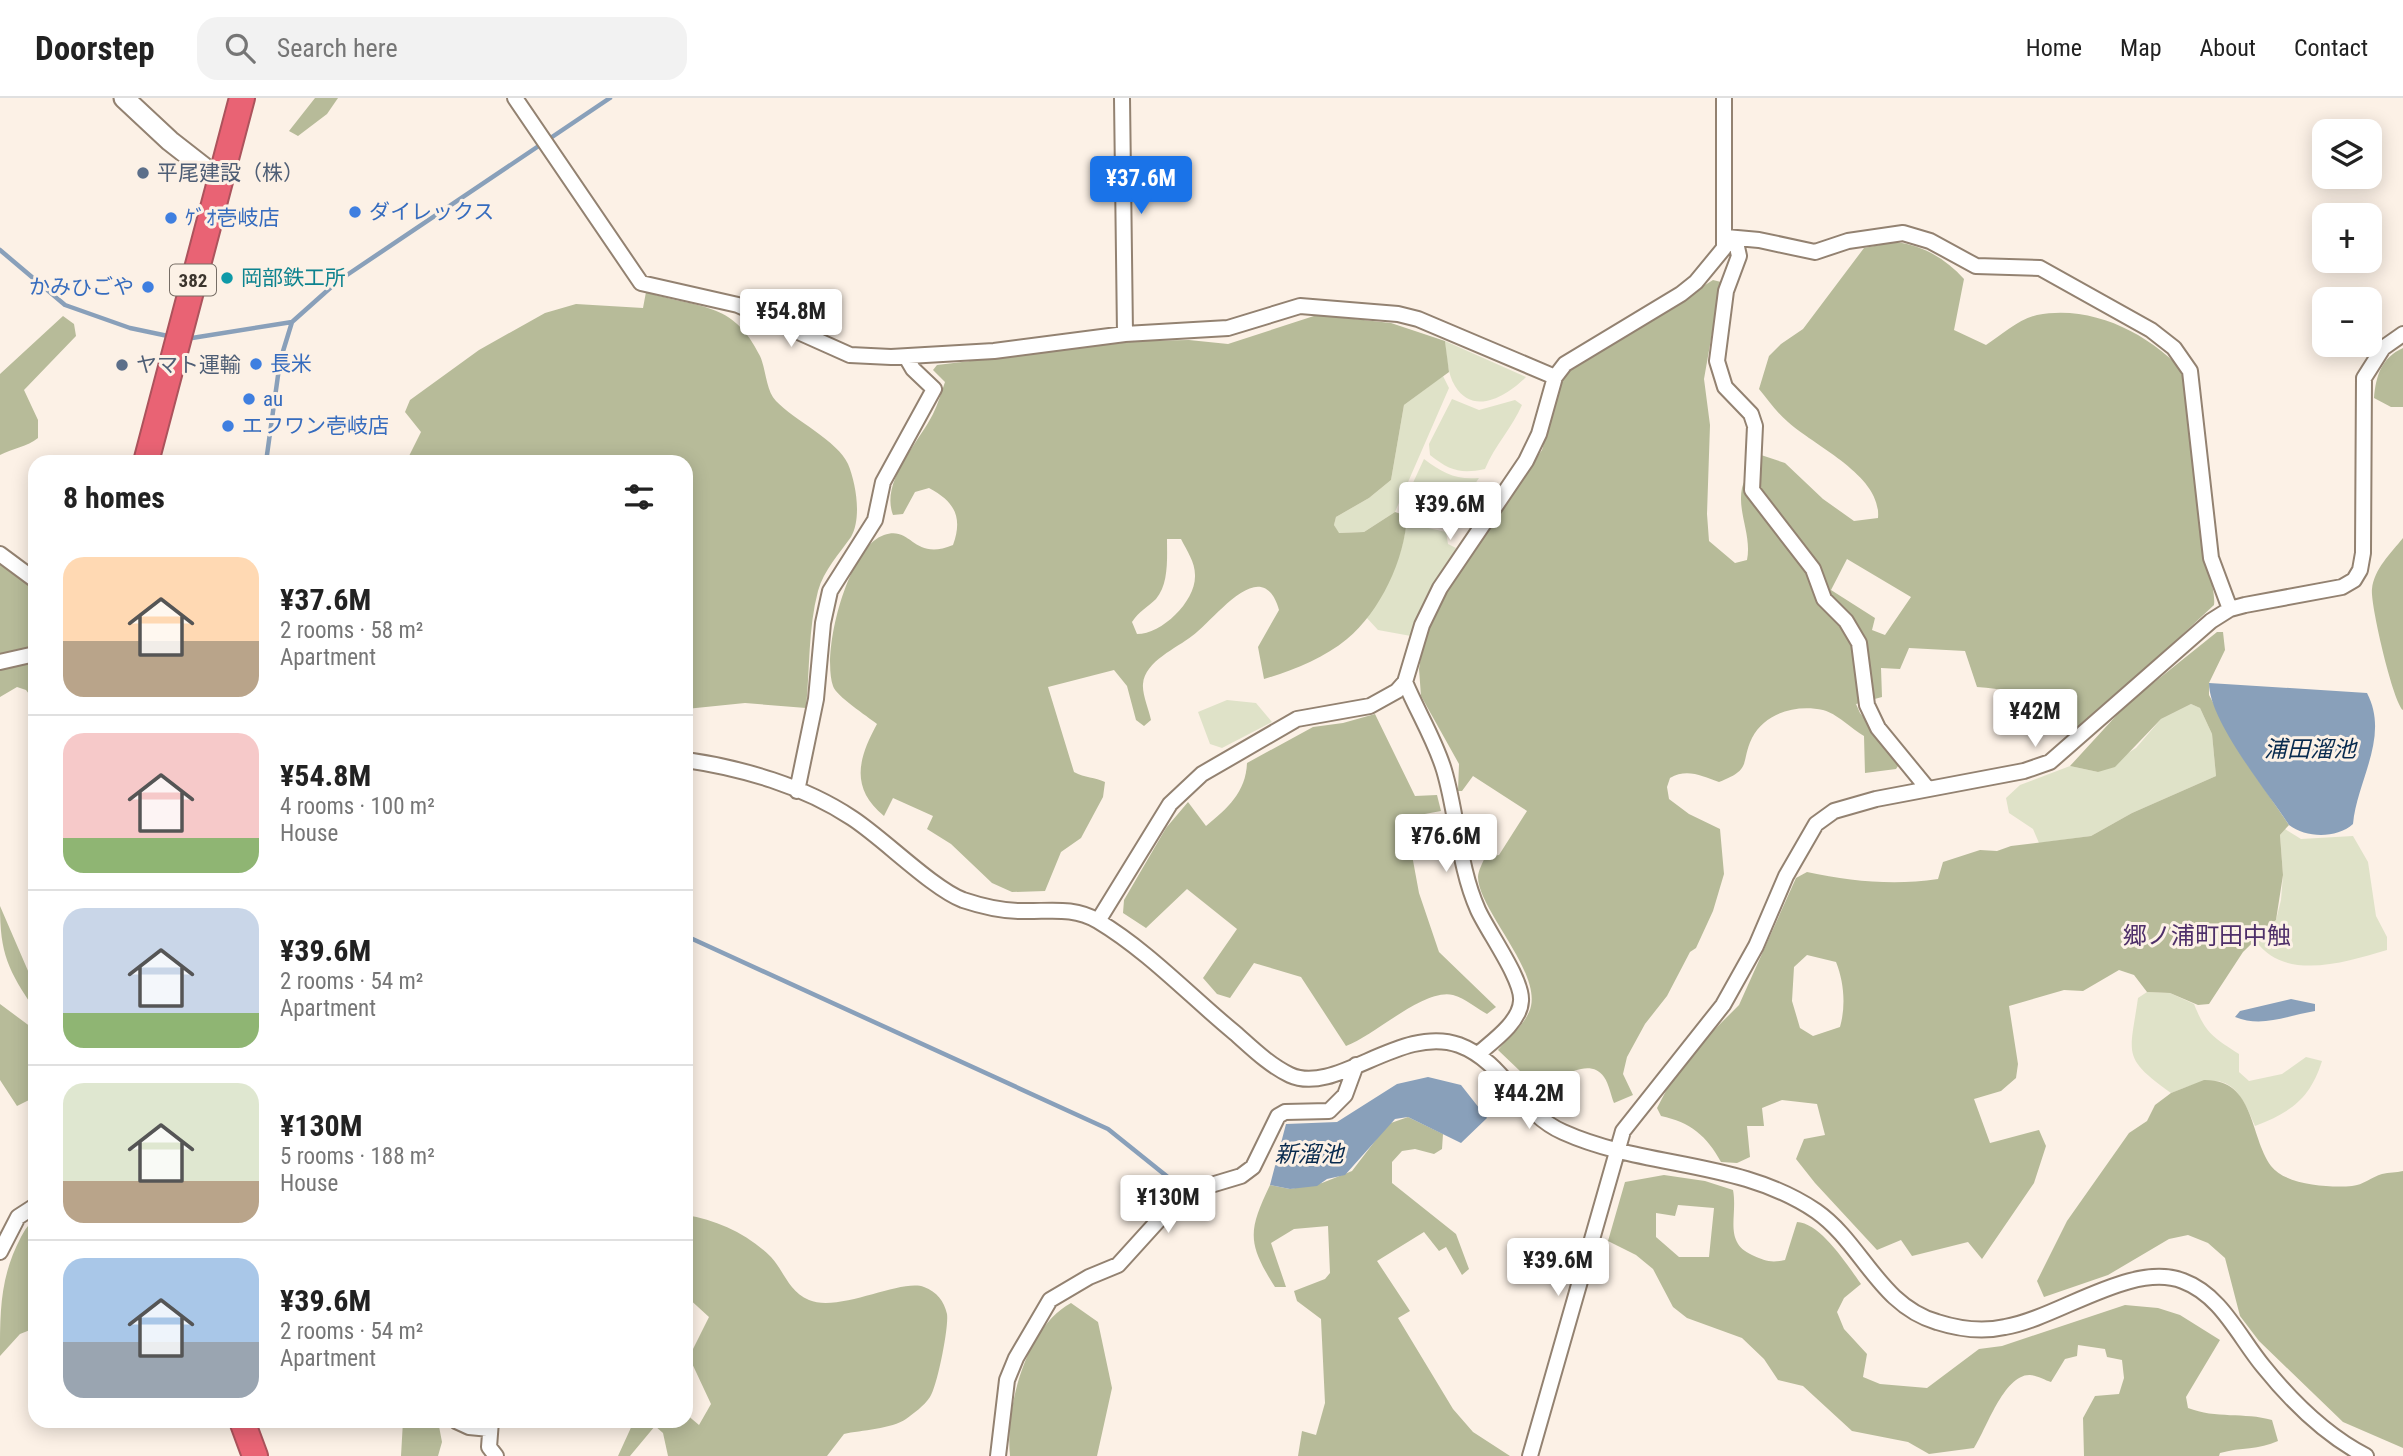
<!DOCTYPE html>
<html lang="en">
<head>
<meta charset="utf-8">
<style>
	body { margin:0; font-family:"Roboto Condensed","Noto Sans JP",sans-serif; background:#f2f2f2; color:#222; height:100vh; display:flex; flex-direction:column; font-size:26px; white-space:nowrap }
	* { box-sizing:border-box; margin:0 }
	p { font-size:23px; color:#767676 }
	.icon { flex:none; width:38px; height:38px; fill:none; stroke:currentColor; stroke-width:2; stroke-linecap:round; stroke-linejoin:round }
	.map { position:relative; flex:1; overflow:hidden }
	.side { position:absolute; left:28px; top:357px; width:665px; height:973px; display:flex; flex-direction:column; background:#fff; border-radius:21px; box-shadow:0 4px 18px #0003 }
	.side>* { flex:none }
	.buttons { position:absolute; left:2312px; top:21px; display:grid; gap:14px }
	.buttons a { display:grid; place-items:center; width:70px; height:70px; border-radius:14px; background:#fff; box-shadow:0 4px 18px #0003; font-size:35px }
	.price { position:absolute; translate:-50% -60px; padding:0 16px; border-radius:7px; background:#fff; color:#222; font-size:23px; line-height:46px; filter:drop-shadow(0 2px 4px #0008) }
	.price::after { content:''; position:absolute; left:50%; top:42px; width:21px; height:16px; margin-left:-10px; background:inherit; clip-path:polygon(0 0,100% 0,50% 100%) }
	.price.selected { background:#1a73e8; color:#fff }
	ul { padding:0; list-style:none }
	li { display:flex; align-items:center; gap:21px; height:175px; padding:0 35px }
	li+li { border-top:2px solid #e0e0e0 }
	li span { display:grid; place-items:center; flex:none; width:196px; height:140px; border-radius:21px; color:#555 }
	li>.icon { margin-inline-start:auto }
	span .icon { width:84px; height:84px; fill:#fffc; stroke-width:1 }
	li b { font-size:30px }
	h2 { display:flex; justify-content:space-between; align-items:center; height:84px; padding:0 35px; font-size:30px }
	header { display:flex; align-items:center; gap:42px; box-sizing:border-box; height:98px; padding:0 35px; background:#fff; border-bottom:2px solid #e0e0e0 }
	header strong { font-size:33px }
	nav { display:flex; gap:38px; margin-inline-start:auto; font-size:24px }
	.search { width:490px; height:63px; background:#f2f2f2; display:flex; align-items:center; gap:18px; box-sizing:border-box; padding:0 24px; border-radius:21px; color:#767676; font-size:26px }
	.map>svg:first-child { display:block }
	.green { fill:#dfe2c8 }
	.forest { fill:#b7bb99; fill-rule:evenodd }
	.water { fill:#89a0ba }
	.lines { fill:none; stroke-linecap:round; stroke-linejoin:round }
	.stream { stroke:#89a0ba; stroke-width:4.5 }
	.street-casing { stroke:#938271; stroke-width:18 }
	.secondary-casing { stroke:#938271; stroke-width:23 }
	.highway-casing { stroke:#ac535c; stroke-width:28 }
	.street { stroke:#fff; stroke-width:14 }
	.secondary { stroke:#fff; stroke-width:19 }
	.highway { stroke:#e96374; stroke-width:24 }
	.service-dot { fill:#5c6f8a; stroke:#fcf1e6; stroke-width:2.5 }
	.shop-dot { fill:#3f7fe0; stroke:#fcf1e6; stroke-width:2.5 }
	.culture-dot { fill:#0f9aa8; stroke:#fcf1e6; stroke-width:2.5 }
	.labels { text-anchor:middle; stroke-width:6; stroke-linejoin:round; paint-order:stroke }
	.shield { fill:#fcf1e6; stroke:#766d65; stroke-width:2 }
	.shield-label { font-size:19px; font-weight:bold; fill:#3c352e }
	.service-label { font-size:21px; fill:#4e5e75; stroke:#fcf1e6; text-anchor:start }
	.shop-label { font-size:21px; fill:#366cbe; stroke:#fcf1e6; text-anchor:start }
	.culture-label { font-size:21px; fill:#0d838f; stroke:#fcf1e6; text-anchor:start }
	.water-label { font-size:23px; font-style:italic; fill:#072a4e; stroke:#fcf1e6 }
	.quarter-label { font-size:24px; fill:#4e2f69; stroke:#fcf1e6 }
</style>
</head>
<body>
<header>
<strong>Doorstep</strong>
<div class="search"><svg class="icon" aria-label="search" viewBox="0 0 24 24"><circle cx="10" cy="10" r="6"/><path d="M15 15l6 6"/></svg>Search here</div>
<nav><a>Home</a><a>Map</a><a>About</a><a>Contact</a></nav>
</header>
<div class="map">
<svg width="2403" height="1358" viewBox="0 0 2403 1358">
	<rect width="100%" height="100%" fill="#fcf1e6"/>
	<path class="green" d="M 1445,243 L 1526,279 C 1508,297 1474,319 1455,288 C 1447,275 1447,258 1445,243 Z
		M 1443,278 L 1449,290 L 1395,414 L 1364,434 L 1338,435 L 1334,427 L 1336,419 L 1369,400 L 1391,382 L 1404,307 Z
		M 1452,301 L 1479,312 L 1515,302 L 1522,307 C 1512,330 1495,347 1485,371 C 1461,376 1450,373 1430,357 L 1429,346 Z
		M 1424,361 C 1443,375 1455,382 1479,380 L 1447,427 C 1425,424 1417,419 1406,400 Z
		M 1407,418 L 1424,429 L 1446,434 L 1448,446 L 1456,450 L 1411,538 L 1378,532 L 1366,519 C 1388,492 1405,453 1407,418 Z
		M 1227,602 L 1256,605 L 1272,624 L 1222,650 L 1210,646 L 1198,614 Z
		M 2191,606 L 2200,610 L 2212,636 L 2216,678 L 2132,715 L 2091,738 L 2039,745 L 2033,731 L 2009,715 L 2006,700 L 2020,687 L 2070,668 L 2098,674 L 2136,650 L 2161,621 Z
		M 2285,731 L 2301,741 L 2353,738 L 2368,764 L 2376,818 L 2387,839 L 2387,852 C 2346,864 2285,884 2256,843 L 2276,822 L 2281,802 L 2283,777 L 2280,737 Z
		M 2147,894 L 2170,895 L 2194,906 C 2206,936 2213,939 2239,956 L 2239,974 L 2249,983 L 2282,976 L 2306,959 L 2322,963 C 2310,1001 2291,1014 2255,1028 C 2234,976 2220,975 2171,995 C 2121,959 2130,957 2138,900 Z"/>
	<path class="forest" d="M 315,0 L 338,0 L 327,16 L 298,38 L 289,33 Z
		M 1895,144 C 1922,147 1945,160 1964,181 L 1954,232 L 1986,247 C 2001,237 2019,221 2037,217 C 2094,206 2151,237 2187,277 C 2189,333 2195,388 2203,444 C 2205,462 2216,492 2214,507 L 2080,632 C 2040,605 2026,592 1977,589 L 1965,553 L 1909,550 L 1900,571 L 1881,570 L 1882,599 L 1856,606 L 1860,615 L 1900,665 L 1896,671 L 1865,675 L 1864,638 C 1852,631 1836,615 1823,612 C 1796,606 1765,615 1752,640 C 1740,665 1753,671 1719,684 C 1702,678 1687,670 1670,680 L 1667,689 L 1669,701 L 1689,716 L 1720,731 L 1724,776 L 1713,813 L 1696,850 L 1690,854 L 1667,898 L 1645,926 L 1627,959 L 1623,976 L 1633,997 L 1614,1005 C 1611,998 1609,986 1604,979 C 1589,957 1555,982 1541,993 L 1498,952 C 1508,940 1523,928 1529,914 C 1546,878 1478,812 1478,779 C 1478,773 1483,764 1485,759 L 1499,757 L 1527,713 L 1473,678 L 1462,693 L 1458,693 L 1459,666 L 1421,598 L 1419,571 L 1424,540 L 1445,490 L 1542,352 L 1561,284 L 1570,272 L 1713,182 L 1721,184 L 1704,281 L 1710,327 L 1707,416 L 1709,443 L 1735,465 L 1747,462 C 1752,437 1737,414 1742,390 C 1744,379 1757,369 1761,357 L 1785,365 L 1823,401 L 1854,423 L 1878,420 C 1882,378 1816,349 1788,324 C 1777,315 1768,302 1759,291 L 1769,258 L 1781,246 L 1803,231 L 1864,150 ZM 1847,461 L 1911,499 L 1885,537 L 1872,532 L 1875,520 L 1831,492 Z
		M 646,194 C 698,211 733,202 760,258 C 766,271 766,293 776,303 C 794,322 838,343 848,366 C 856,385 862,420 851,439 C 839,456 824,472 818,493 C 808,531 810,571 806,610 L 745,605 L 686,611 L 686,427 L 690,410 L 686,408 L 686,364 L 608,364 L 597,359 L 579,364 L 406,364 L 421,334 L 405,314 L 410,302 L 479,252 L 545,215 L 576,206 L 643,210 Z
		M 1317,217 L 1391,225 L 1445,243 L 1449,274 L 1404,307 L 1391,382 L 1369,400 L 1336,419 L 1334,427 L 1339,435 L 1364,434 L 1395,414 L 1407,418 C 1405,461 1380,514 1347,541 C 1324,560 1292,573 1264,581 L 1258,549 L 1279,512 C 1262,453 1214,523 1192,538 C 1177,550 1145,563 1143,586 C 1142,596 1149,612 1151,622 L 1144,628 L 1136,622 L 1127,588 L 1114,572 L 1048,589 L 1074,674 C 1085,680 1095,679 1105,684 L 1103,699 L 1081,740 L 1061,754 L 1045,793 L 1012,794 L 992,785 L 951,746 L 927,731 L 933,718 L 893,700 L 884,718 C 850,690 858,661 877,626 C 867,618 836,598 833,588 C 821,554 848,449 884,437 C 912,427 913,464 953,447 C 963,419 955,404 929,390 L 915,394 L 903,416 L 893,417 C 880,384 919,344 933,316 C 938,306 941,295 945,284 L 933,272 L 937,267 L 1138,243 L 1189,242 L 1228,246 ZM 1167,441 L 1181,441 C 1187,453 1195,464 1195,477 C 1196,503 1162,536 1137,536 L 1132,524 C 1139,513 1147,510 1156,501 C 1169,486 1167,460 1167,441 Z
		M 63,218 L 74,226 L 76,238 L 24,292 L 38,322 L 38,340 C 27,349 13,350 0,357 L 0,276 Z
		M 2403,250 L 2403,309 L 2391,309 L 2374,300 C 2376,278 2381,260 2403,250 Z
		M 2403,440 L 2403,612 C 2393,604 2370,505 2372,491 C 2374,471 2391,455 2403,440 Z
		M 0,461 L 35,488 L 35,604 L 26,592 L 17,589 L 0,599 Z
		M 2217,534 L 2223,534 L 2225,552 L 2209,585 L 2209,597 L 2241,657 L 2289,727 L 2280,737 L 2283,777 L 2276,822 L 2243,854 L 2209,906 L 2198,907 L 2170,895 L 2147,894 L 2134,877 L 2119,872 L 2083,893 L 2064,892 L 2009,908 L 2018,966 L 2016,980 L 2001,993 L 1974,1001 L 1990,1045 L 2039,1032 L 2046,1048 L 2034,1085 L 1982,1161 L 1968,1144 L 1912,1158 L 1901,1142 L 1877,1152 L 1815,1085 L 1796,1061 L 1804,1041 L 1825,1037 L 1817,1006 L 1782,1002 L 1762,1010 L 1764,1028 L 1747,1028 L 1750,1059 L 1737,1065 L 1721,1064 C 1707,1038 1690,1024 1661,1018 L 1657,1010 L 1667,991 L 1706,940 L 1739,907 L 1796,780 L 1807,774 C 1851,783 1892,788 1938,781 L 1943,764 L 1980,752 L 1997,753 L 2011,748 L 2091,738 L 2132,715 L 2216,678 L 2212,636 L 2200,610 L 2191,606 L 2161,621 L 2115,669 L 2098,674 L 2070,668 L 2126,607 ZM 1807,857 L 1836,864 C 1844,884 1846,908 1840,929 L 1813,938 L 1800,930 L 1792,903 L 1794,869 Z
		M 1375,616 L 1415,698 L 1437,697 L 1441,713 L 1414,718 L 1407,730 L 1419,795 L 1439,854 L 1496,909 L 1487,916 C 1477,911 1465,900 1453,897 C 1424,890 1374,938 1346,948 L 1301,879 L 1254,865 L 1230,900 L 1217,896 L 1203,880 L 1237,831 L 1187,791 L 1146,830 L 1123,815 L 1124,802 L 1166,730 L 1188,704 L 1206,728 C 1227,711 1246,694 1247,665 L 1313,629 L 1343,625 Z
		M 0,808 L 35,889 L 35,912 C 8,872 0,856 0,808 Z
		M 0,906 L 35,932 L 35,999 L 17,1008 L 0,982 Z
		M 2204,982 C 2255,981 2249,1037 2271,1068 C 2285,1087 2330,1090 2352,1088 C 2363,1087 2372,1079 2382,1076 C 2389,1074 2396,1075 2403,1073 L 2403,1350 L 2343,1324 L 2259,1243 L 2240,1218 L 2225,1160 L 2208,1145 L 2188,1137 L 2169,1141 L 2108,1177 L 2044,1199 L 2037,1183 L 2067,1123 L 2129,1035 L 2147,1023 L 2155,1007 L 2171,995 Z
		M 1408,1019 L 1443,1036 L 1442,1051 L 1434,1056 L 1415,1051 L 1402,1053 L 1392,1064 L 1392,1085 L 1456,1136 L 1469,1171 L 1462,1177 L 1446,1149 L 1439,1153 L 1424,1134 L 1377,1163 L 1410,1213 L 1398,1220 L 1453,1311 L 1473,1334 L 1510,1358 L 1298,1358 L 1302,1333 L 1316,1337 L 1325,1305 L 1321,1221 L 1297,1203 L 1294,1193 L 1325,1181 L 1330,1175 L 1328,1128 L 1294,1131 L 1271,1145 L 1286,1189 L 1275,1189 C 1247,1145 1248,1133 1270,1087 L 1290,1091 L 1322,1085 L 1352,1073 L 1388,1026 Z
		M 1664,1077 L 1705,1083 L 1733,1092 C 1738,1118 1723,1144 1752,1157 C 1765,1163 1771,1165 1785,1162 L 1797,1124 C 1821,1125 1848,1168 1861,1186 L 1844,1200 L 1837,1214 L 1844,1231 L 1867,1256 L 1863,1279 L 1880,1286 L 1927,1290 L 1979,1251 L 2002,1248 L 2125,1207 L 2158,1210 L 2180,1217 L 2220,1242 L 2186,1299 L 2188,1310 C 2216,1321 2244,1314 2272,1322 L 2278,1343 C 2259,1352 2241,1349 2220,1355 L 2219,1358 L 2084,1358 L 2083,1320 L 2095,1298 L 2119,1296 L 2124,1280 L 2122,1262 L 2107,1259 L 2105,1251 L 2078,1247 L 2077,1258 L 2065,1261 L 2051,1284 C 2045,1282 2036,1277 2030,1277 C 2004,1276 1986,1332 1974,1350 L 1929,1356 L 1908,1344 L 1852,1333 L 1803,1288 L 1778,1282 L 1764,1261 L 1742,1240 L 1687,1220 L 1673,1209 L 1653,1171 L 1636,1157 L 1608,1143 L 1625,1084 ZM 1678,1107 L 1714,1110 L 1709,1159 L 1679,1159 L 1656,1139 L 1656,1115 L 1675,1118 Z
		M 686,1117 C 717,1122 748,1136 771,1159 C 784,1173 789,1194 809,1202 C 839,1215 902,1180 924,1189 C 937,1194 944,1203 947,1216 C 949,1229 937,1289 930,1299 C 924,1308 914,1315 906,1321 C 892,1331 861,1332 844,1336 L 827,1358 L 668,1358 L 663,1335 L 655,1328 L 630,1358 L 618,1358 L 634,1323 L 686,1323 L 686,1316 L 699,1327 L 711,1306 L 689,1259 L 709,1219 L 686,1198 Z
		M 35,1122 L 35,1230 L 20,1236 L 0,1258 C 0,1212 0,1179 21,1139 C 25,1132 28,1126 35,1122 Z
		M 1071,1205 L 1098,1224 L 1112,1290 L 1097,1358 L 1010,1358 C 1005,1310 1026,1229 1071,1205 Z
		M 403,1323 L 438,1323 L 442,1344 L 438,1358 L 401,1358 Z"/>
	<path class="water" d="M 2209,585 L 2367,595 C 2390,639 2357,682 2353,726 C 2336,741 2306,740 2289,727 C 2267,693 2209,623 2209,585 Z
		M 2291,901 L 2315,906 L 2315,913 C 2286,918 2262,930 2235,919 L 2240,913 Z
		M 1428,979 L 1461,987 L 1487,1020 L 1461,1045 L 1408,1019 L 1395,1021 L 1345,1077 L 1327,1081 L 1317,1088 L 1290,1091 L 1270,1087 L 1286,1026 L 1337,1024 L 1397,986 Z"/>
	<g class="lines">
		<path class="stream" d="M 0,152 L 65,207 L 130,230 L 168,238
			M 192,240 L 292,224 L 338,183 L 610,0
			M 266,364 L 280,263 L 292,224
			M 686,838 L 1108,1031 L 1174,1084"/>
		<defs>
			<path id="street" d="M 515,0 L 641,185 L 738,207 L 850,257 L 891,259 L 994,253 L 1125,236 L 1228,230 L 1300,208 L 1398,216 L 1418,221 L 1555,279
				M 1122,0 L 1125,236
				M 1726,139 L 1759,142 L 1815,154 L 1848,143 L 1903,135 L 1930,143 L 1976,168 L 2040,170 L 2151,232 L 2174,250 L 2190,273 L 2211,460 L 2230,511
				M 1735,140 L 1739,158 L 1726,193 L 1717,263 L 1725,289 L 1751,316 L 1755,328 L 1752,392 L 1813,471 L 1824,501 L 1846,523 L 1859,545 L 1867,607 L 1878,630 L 1928,691
				M 0,456 L 35,482
				M 0,564 L 35,556
				M 1405,584 C 1417,613 1435,642 1444,672 C 1458,719 1458,767 1478,812 C 1488,834 1523,882 1521,903 C 1520,924 1493,943 1478,956
				M 686,662 C 742,670 804,688 852,720 C 883,740 932,790 963,802 C 981,808 1002,813 1021,813 C 1048,814 1073,808 1098,823 C 1148,853 1190,898 1235,935 C 1252,950 1269,967 1290,977 C 1336,998 1401,926 1459,947 C 1505,964 1519,1015 1563,1034 C 1645,1071 1739,1061 1816,1113 C 1862,1145 1879,1207 1937,1224 C 1959,1231 1983,1234 2005,1229 C 2058,1220 2132,1163 2183,1183 C 2221,1197 2239,1239 2263,1268 C 2292,1304 2325,1337 2366,1358
				M 797,693 L 816,601 L 823,525 L 830,493 L 875,422 L 883,384 L 934,291 L 913,271 L 906,259
				M 1098,823 L 1170,706 L 1202,676 L 1297,621 L 1370,608 L 1397,593 L 1405,584 L 1422,527 L 1440,490 L 1526,363 L 1539,336 L 1555,279 L 1565,266 L 1681,196 L 1696,184 L 1724,150 L 1724,0
				M 0,1154 L 18,1119 L 35,1108
				M 456,1323 L 469,1329 L 490,1331
				M 491,1323 L 489,1349 L 496,1358
				M 998,1358 L 1007,1282 L 1016,1260 L 1050,1202 L 1089,1179 L 1118,1167 L 1176,1103 L 1191,1093 L 1241,1078 L 1253,1069 L 1278,1018 L 1285,1014 L 1329,1013 L 1345,997 L 1356,967
				M 1530,1358 L 1623,1033 L 1723,907 L 1756,848 L 1786,778 L 1816,726 L 1834,713 L 1876,701 L 2024,673 L 2050,664 L 2211,523 L 2230,511 L 2245,507 L 2342,489 L 2354,482 L 2360,472 L 2363,455 L 2364,280 L 2383,250 L 2403,236"/>
			<path id="secondary" d="M 124,0 L 170,43 L 220,82"/>
			<path id="highway" d="M 146,364 L 242,0
				M 242,1323 L 255,1358"/>
		</defs>
		<use href="#street" class="street-casing"/>
		<use href="#secondary" class="secondary-casing"/>
		<use href="#highway" class="highway-casing"/>
		<use href="#street" class="street"/>
		<use href="#secondary" class="secondary"/>
		<use href="#highway" class="highway"/>
	</g>
	<g class="service-dot">
		<circle cx="143" cy="75" r="7"/>
		<circle cx="122" cy="267" r="7"/>
	</g>
	<g class="shop-dot">
		<circle cx="355" cy="114" r="7"/>
		<circle cx="171" cy="120" r="7"/>
		<circle cx="148" cy="189" r="7"/>
		<circle cx="256" cy="266" r="7"/>
		<circle cx="249" cy="301" r="7"/>
		<circle cx="228" cy="328" r="7"/>
	</g>
	<circle class="culture-dot" cx="227" cy="180" r="7"/>
	<g class="labels">
		<rect class="shield" x="170" y="166.5" width="46" height="31" rx="5"/>
		<g class="shield-label">
			<text x="193" y="189">382</text>
		</g>
		<g class="service-label">
			<text x="157" y="82">平尾建設（株）</text>
			<text x="136" y="274">ヤマト運輸</text>
		</g>
		<g class="shop-label">
			<text x="369" y="121">ダイレックス</text>
			<text x="185" y="127">ｹﾞｵ壱岐店</text>
			<text x="134" y="196" text-anchor="end">かみひごや</text>
			<text x="270" y="273">長米</text>
			<text x="263" y="308">au</text>
			<text x="242" y="335">エフワン壱岐店</text>
		</g>
		<g class="culture-label">
			<text x="241" y="187">岡部鉄工所</text>
		</g>
		<g class="water-label">
			<text x="2310" y="659">浦田溜池</text>
			<text x="1309" y="1064">新溜池</text>
		</g>
		<g class="quarter-label">
			<text x="2207" y="846">郷ノ浦町田中触</text>
		</g>
	</g>
</svg>
<div class="buttons">
<a><svg class="icon" aria-label="layers" viewBox="0 0 24 24"><path d="M12 4l9 5-9 5-9-5zM3 14l9 5 9-5"/></svg></a>
<a>+</a>
<a>−</a>
</div>
<b class="price selected" style="left:1141px;top:118px">¥37.6M</b>
<b class="price" style="left:791px;top:251px">¥54.8M</b>
<b class="price" style="left:1450px;top:444px">¥39.6M</b>
<b class="price" style="left:2035px;top:651px">¥42M</b>
<b class="price" style="left:1446px;top:776px">¥76.6M</b>
<b class="price" style="left:1529px;top:1033px">¥44.2M</b>
<b class="price" style="left:1168px;top:1137px">¥130M</b>
<b class="price" style="left:1558px;top:1200px">¥39.6M</b>
<section class="side">
<h2>8 homes<svg class="icon" aria-label="filters" viewBox="0 0 24 24"><path d="M4 7h16M4 17h16"/><circle cx="9" cy="7" r="2"/><circle cx="15" cy="17" r="2"/></svg></h2>
<ul>
<li><span style="background:linear-gradient(#ffd9b3 60%,#b9a48a 0)"><svg class="icon" aria-label="home" viewBox="0 0 24 24"><path d="M3 11l9-7 9 7M6 9v11h12V9"/></svg></span><div><b>¥37.6M</b><p>2 rooms · 58 m²</p><p>Apartment</p></div></li>
<li><span style="background:linear-gradient(#f6c9c9 75%,#8fb573 0)"><svg class="icon" aria-label="home" viewBox="0 0 24 24"><path d="M3 11l9-7 9 7M6 9v11h12V9"/></svg></span><div><b>¥54.8M</b><p>4 rooms · 100 m²</p><p>House</p></div></li>
<li><span style="background:linear-gradient(#c9d6e8 75%,#8fb573 0)"><svg class="icon" aria-label="home" viewBox="0 0 24 24"><path d="M3 11l9-7 9 7M6 9v11h12V9"/></svg></span><div><b>¥39.6M</b><p>2 rooms · 54 m²</p><p>Apartment</p></div></li>
<li><span style="background:linear-gradient(#dfe7d0 70%,#b9a48a 0)"><svg class="icon" aria-label="home" viewBox="0 0 24 24"><path d="M3 11l9-7 9 7M6 9v11h12V9"/></svg></span><div><b>¥130M</b><p>5 rooms · 188 m²</p><p>House</p></div></li>
<li><span style="background:linear-gradient(#a9c7e8 60%,#9aa5b1 0)"><svg class="icon" aria-label="home" viewBox="0 0 24 24"><path d="M3 11l9-7 9 7M6 9v11h12V9"/></svg></span><div><b>¥39.6M</b><p>2 rooms · 54 m²</p><p>Apartment</p></div></li>
</ul>
</section>
</div>
</body>
</html>
